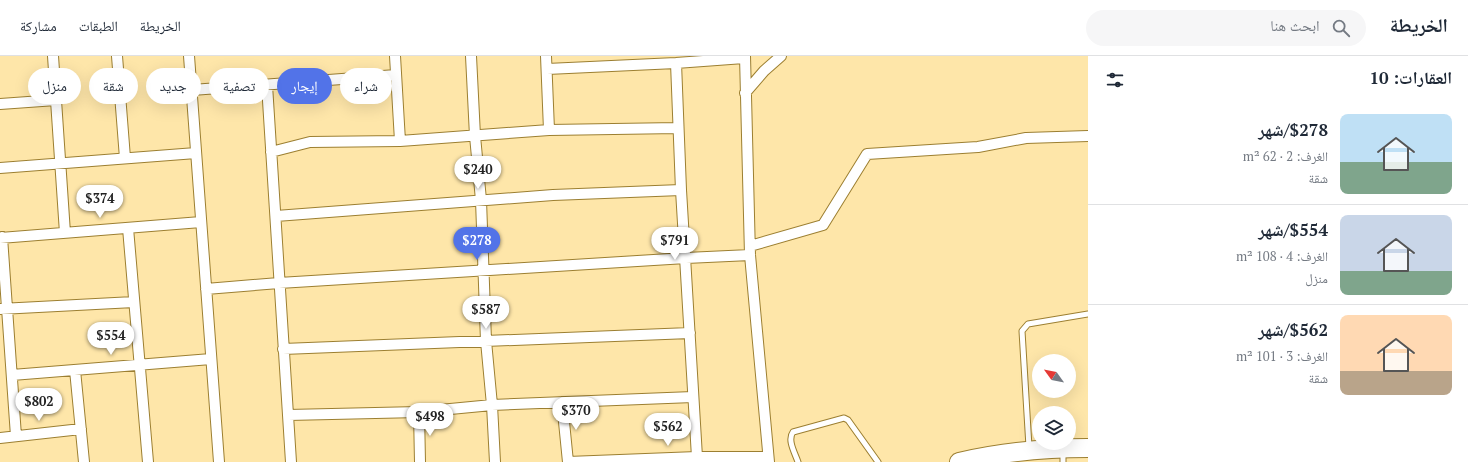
<!DOCTYPE html>
<html lang="ar">
<head>
<meta charset="utf-8">
<style>
	body { margin:0; font-family:"PT Serif","Noto Naskh Arabic",serif; background:#f6f6f7; color:#1f2937; direction:rtl; height:100vh; display:flex; flex-direction:column; font-size:15px; white-space:nowrap }
	* { box-sizing:border-box; margin:0 }
	p { font-size:13px; color:#747a83 }
	.icon { flex:none; width:22px; height:22px; fill:none; stroke:currentColor; stroke-width:2; stroke-linecap:round; stroke-linejoin:round }
	.map { position:relative; flex:1; overflow:hidden; direction:ltr }
	.details { display:flex; flex-direction:column; background:#fff; width:380px }
	.details>* { flex:none }
	.top-card { position:absolute; left:12px; top:12px; width:380px; height:36px; direction:rtl; display:flex; gap:8px }
	.needle { width:26px; rotate:303deg }
	.controls { position:absolute; left:1032px; top:298px; display:grid; gap:8px }
	.controls a { display:grid; place-items:center; width:44px; height:44px; border-radius:50%; background:#fff; box-shadow:0 4px 16px #0002; font-size:20px }
	.price { position:absolute; translate:-50% -34px; padding:0 9px; border-radius:14px; background:#fff; color:#222; font-size:13px; line-height:26px; filter:drop-shadow(0 1px 2px #0008) }
	.price::after { content:''; position:absolute; left:50%; top:24px; width:12px; height:9px; margin-left:-6px; background:inherit; clip-path:polygon(0 0,100% 0,50% 100%) }
	.price.on { background:#5273e8; color:#fff }
	ul { padding:0; list-style:none }
	li { display:flex; align-items:center; gap:12px; height:100px; padding:0 16px }
	li+li { border-top:1px solid #e0e1e3 }
	li span { display:grid; place-items:center; flex:none; width:112px; height:80px; border-radius:8px; color:#555 }
	li>.icon { margin-inline-start:auto }
	span .icon { width:48px; height:48px; fill:#fffc; stroke-width:1 }
	li b { font-size:17px }
	h2 { display:flex; justify-content:space-between; align-items:center; height:48px; padding:0 16px; font-size:17px }
	.pill { padding:0 14px; border-radius:18px; background:#fff; box-shadow:0 4px 16px #0002; font-size:14px; line-height:36px }
	.pill.on { background:#5273e8; color:#fff }
	header { display:flex; align-items:center; gap:24px; box-sizing:border-box; height:56px; padding:0 20px; background:#fff; border-bottom:1px solid #e0e1e3 }
	header strong { font-size:19px }
	nav { display:flex; gap:22px; margin-inline-start:auto; font-size:14px }
	.search { width:280px; height:36px; background:#f6f6f7; display:flex; align-items:center; gap:10px; box-sizing:border-box; padding:0 14px; border-radius:22px; color:#747a83; font-size:15px }
	main { display:flex; flex:1; min-height:0 }
	.map>svg:first-child { display:block }
	.lines { fill:none; stroke-linecap:round; stroke-linejoin:round }
	.lane-casing { stroke:#9c7f31; stroke-width:7 }
	.street-casing { stroke:#9c7f31; stroke-width:12 }
	.highway-casing { stroke:#9c7f31; stroke-width:20 }
	.lane { stroke:#fff; stroke-width:5 }
	.street { stroke:#fff; stroke-width:10 }
	.highway { stroke:#fff; stroke-width:18 }
</style>
</head>
<body>
<header>
<strong>الخريطة</strong>
<div class="search"><svg class="icon" aria-label="search" viewBox="0 0 24 24"><circle cx="10" cy="10" r="6"/><path d="M15 15l6 6"/></svg>ابحث هنا</div>
<nav><a>الخريطة</a><a>الطبقات</a><a>مشاركة</a></nav>
</header>
<main>
<section class="details">
<h2>العقارات: 10<svg class="icon" aria-label="filters" viewBox="0 0 24 24"><path d="M4 7h16M4 17h16"/><circle cx="9" cy="7" r="2"/><circle cx="15" cy="17" r="2"/></svg></h2>
<ul>
<li><span style="background:linear-gradient(#bfe0f5 60%,#7fa58c 0)"><svg class="icon" aria-label="home" viewBox="0 0 24 24"><path d="M3 11l9-7 9 7M6 9v11h12V9"/></svg></span><div><b>$278/شهر</b><p>الغرف: 2 · 62 m²</p><p>شقة</p></div></li>
<li><span style="background:linear-gradient(#c9d6e8 70%,#7fa58c 0)"><svg class="icon" aria-label="home" viewBox="0 0 24 24"><path d="M3 11l9-7 9 7M6 9v11h12V9"/></svg></span><div><b>$554/شهر</b><p>الغرف: 4 · 108 m²</p><p>منزل</p></div></li>
<li><span style="background:linear-gradient(#ffd9b3 70%,#b9a48a 0)"><svg class="icon" aria-label="home" viewBox="0 0 24 24"><path d="M3 11l9-7 9 7M6 9v11h12V9"/></svg></span><div><b>$562/شهر</b><p>الغرف: 3 · 101 m²</p><p>شقة</p></div></li>
</ul>
</section>
<div class="map">
<svg width="1088" height="406" viewBox="0 0 1088 406">
	<rect width="100%" height="100%" fill="#fee6a9"/>
	<g class="lines">
		<defs>
			<path id="lane" d="M 1029,391 L 1022,275 L 1028,268 L 1088,258
				M 798,406 C 795,397 787,384 793,376 L 844,362 L 848,364 L 878,406
				M 1063,406 L 1063,395"/>
			<path id="street" d="M 53,0 L 65,177
				M 117,0 L 125,102
				M 189,0 L 219,406
				M 395,0 L 400,85
				M 471,0 L 475,80 L 481,144 L 486,285 L 492,349 L 495,406
				M 546,0 L 549,74
				M 745,0 L 750,199 L 769,406
				M 676,7 L 681,134 L 697,401
				M 547,13 L 676,7 L 744,2
				M 267,29 L 291,406
				M 192,34 L 396,19
				M 745,37 L 764,15 L 781,0
				M 0,48 L 56,44
				M 271,96 L 310,86 L 400,85 L 549,74 L 678,72
				M 0,112 L 196,97
				M 276,160 L 553,139 L 681,134
				M 128,172 L 148,406
				M 2,181 L 16,380
				M 0,182 L 201,166
				M 750,190 L 823,169 L 867,98 L 978,91 L 1026,82 L 1088,80
				M 206,233 L 279,227 L 686,202 L 750,199
				M 0,253 L 134,246
				M 283,293 L 690,277
				M 75,314 L 84,406
				M 12,319 L 211,303
				M 562,346 L 568,406
				M 419,356 L 420,406
				M 288,359 L 419,356 L 492,349 L 693,341
				M 0,382 L 81,373
				M 568,406 L 697,401 L 768,401"/>
			<path id="highway" d="M 959,406 C 1002,396 1045,392 1088,392"/>
		</defs>
		<use href="#lane" class="lane-casing"/>
		<use href="#street" class="street-casing"/>
		<use href="#highway" class="highway-casing"/>
		<use href="#lane" class="lane"/>
		<use href="#street" class="street"/>
		<use href="#highway" class="highway"/>
	</g>
</svg>
<div class="controls">
<a><svg class="needle" viewBox="-14 -14 28 28"><path d="M0-13l5 13h-10z" fill="#e53935"/><path d="M0 13l5-13h-10z" fill="#747a83"/></svg></a>
<a><svg class="icon" aria-label="layers" viewBox="0 0 24 24"><path d="M12 4l9 5-9 5-9-5zM3 14l9 5 9-5"/></svg></a>
</div>
<b class="price" style="left:478px;top:134px">$240</b>
<b class="price" style="left:100px;top:163px">$374</b>
<b class="price on" style="left:477px;top:205px">$278</b>
<b class="price" style="left:675px;top:205px">$791</b>
<b class="price" style="left:486px;top:274px">$587</b>
<b class="price" style="left:111px;top:300px">$554</b>
<b class="price" style="left:39px;top:366px">$802</b>
<b class="price" style="left:576px;top:375px">$370</b>
<b class="price" style="left:430px;top:381px">$498</b>
<b class="price" style="left:668px;top:391px">$562</b>
<div class="top-card">
<a class="pill">شراء</a>
<a class="pill on">إيجار</a>
<a class="pill">تصفية</a>
<a class="pill">جديد</a>
<a class="pill">شقة</a>
<a class="pill">منزل</a>
</div>
</div>
</main>
</body>
</html>
